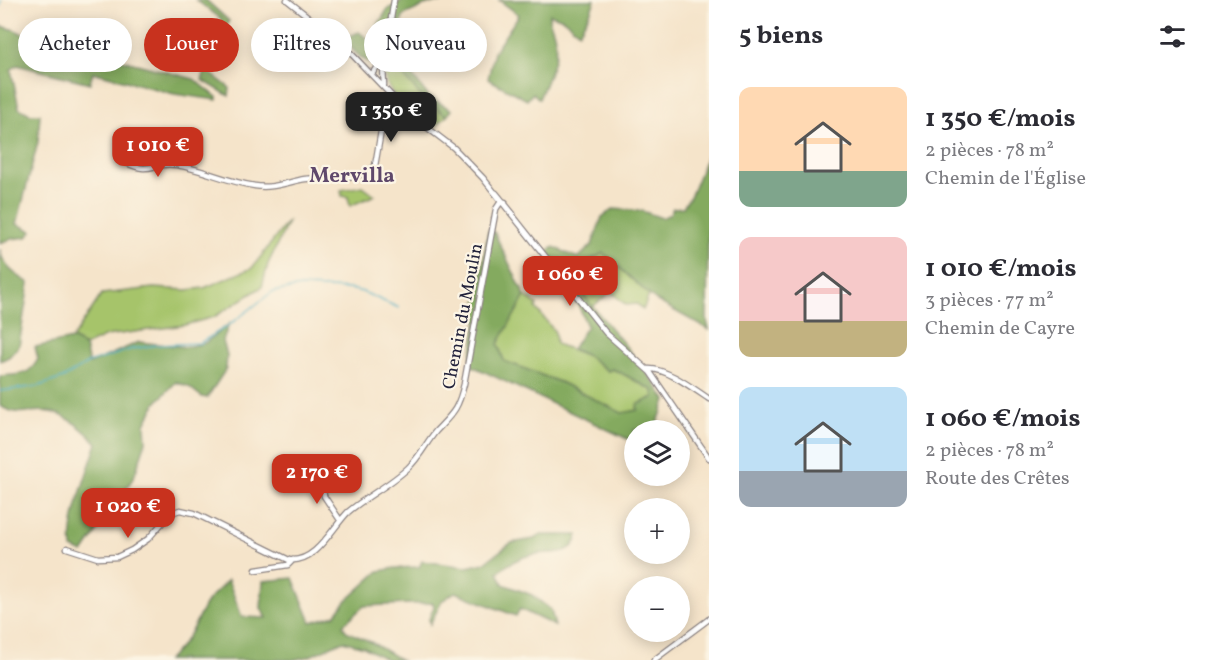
<!DOCTYPE html>
<html lang="fr">
<head>
<meta charset="utf-8">
<style>
	body { margin:0; font-family:Vollkorn,serif; background:#f2f2f3; color:#2b2b33; height:100vh; display:flex; flex-direction:column; font-size:22px; white-space:nowrap }
	* { box-sizing:border-box; margin:0 }
	p { font-size:20px; color:#7c7c81 }
	.icon { flex:none; width:33px; height:33px; fill:none; stroke:currentColor; stroke-width:2; stroke-linecap:round; stroke-linejoin:round }
	.map { position:relative; flex:1; overflow:hidden }
	.drawer { display:flex; flex-direction:column; background:#fff; width:510px }
	.drawer>* { flex:none }
	.banner { position:absolute; left:18px; top:18px; width:570px; height:54px; display:flex; gap:12px }
	.controls { position:absolute; left:624px; top:420px; display:grid; gap:12px }
	.controls a { display:grid; place-items:center; width:66px; height:66px; border-radius:50%; background:#fff; box-shadow:0 3px 15px #0003; font-size:30px }
	.price { position:absolute; translate:-50% -51px; padding:0 14px; border-radius:12px; background:#c8321e; color:#fff; font-size:20px; line-height:39px; filter:drop-shadow(0 2px 3px #0008) }
	.price::after { content:''; position:absolute; left:50%; top:36px; width:18px; height:14px; margin-left:-9px; background:inherit; clip-path:polygon(0 0,100% 0,50% 100%) }
	.price.active { background:#222; color:#fff }
	ul { padding:0; list-style:none }
	li { display:flex; align-items:center; gap:18px; height:150px; padding:0 30px }
	li span { display:grid; place-items:center; flex:none; width:168px; height:120px; border-radius:12px; color:#555 }
	li>.icon { margin-inline-start:auto }
	span .icon { width:72px; height:72px; fill:#fffc; stroke-width:1 }
	li b { font-size:26px }
	h2 { display:flex; justify-content:space-between; align-items:center; height:72px; padding:0 30px; font-size:26px }
	.pill { padding:0 21px; border-radius:27px; background:#fff; box-shadow:0 3px 15px #0003; font-size:21px; line-height:54px }
	.pill.active { background:#c8321e; color:#fff }
	main { display:flex; flex:1; min-height:0 }
	.map>svg:first-child { display:block }
	.green { fill:#a6c46b; stroke:#647353; stroke-width:1.5 }
	.forest { fill:#84aa5f; stroke:#53664d; stroke-width:1.5 }
	.lines { fill:none; stroke-linecap:round; stroke-linejoin:round }
	.stream { stroke:#42abc2; stroke-width:1.5 }
	.minor-casing { stroke:#8c8382; stroke-width:7 }
	.minor { stroke:#fff; stroke-width:4.5 }
	.labels { text-anchor:middle; stroke-width:4.5; stroke-linejoin:round; paint-order:stroke }
	.street-label { font-size:18px; fill:#22223b; stroke:#fcf5e5 }
	.quarter-label { font-size:21px; font-weight:bold; fill:#5f486b; stroke:#fcf5e5 }
</style>
</head>
<body>
<main>
<div class="map">
<svg width="709" height="660" viewBox="0 0 709 660">
	<rect width="100%" height="100%" fill="#fcf5e5"/>
	<filter id="ink" filterUnits="userSpaceOnUse"><feTurbulence type="fractalNoise" baseFrequency=".0167" numOctaves="2"/><feDisplacementMap in="SourceGraphic" scale="12" xChannelSelector="R" yChannelSelector="G"/><feConvolveMatrix kernelMatrix="1 2 1 2 8 2 1 2 1" color-interpolation-filters="sRGB"/></filter>
	<filter id="wash" filterUnits="userSpaceOnUse"><feTurbulence type="fractalNoise" baseFrequency=".008" numOctaves="4" result="noise"/><feDisplacementMap in="SourceGraphic" scale="24" xChannelSelector="R" yChannelSelector="G"/><feGaussianBlur stdDeviation="1.35" result="paint"/><feColorMatrix in="noise" values="0 0 0 0 0 0 0 0 0 0 0 0 0 0 0 0 0 1.4 0 .05"/><feComposite in="paint" operator="in"/></filter>
	<g filter="url(#wash)">
		<rect width="100%" height="100%" fill="#f5e4ca"/>
		<path class="green" d="M 397,68 L 422,97 L 447,116 L 432,128 C 413,115 387,97 384,73 Z
			M 363,186 L 375,195 L 350,206 L 348,197 L 342,196 L 341,190 Z
			M 289,220 L 268,264 L 262,287 L 214,317 L 185,325 L 106,336 L 85,346 L 72,339 L 102,294 L 153,288 L 187,290 L 204,288 L 252,268 Z
			M 603,252 L 649,295 L 643,310 L 637,304 L 626,305 L 611,292 L 592,307 L 572,280 L 567,279 L 583,264 Z
			M 525,296 L 537,304 L 536,308 L 555,332 L 556,344 L 588,356 L 608,371 L 612,369 C 626,374 639,384 653,390 L 654,397 L 637,405 L 638,410 L 622,414 L 562,383 L 504,361 L 498,344 Z"/>
		<path class="forest" d="M 196,0 L 206,0 L 229,21 L 209,72 L 230,88 L 229,96 L 202,80 L 221,25 L 221,19 Z
			M 403,0 L 461,0 L 428,4 L 404,15 L 395,38 L 396,55 L 429,97 L 452,110 L 447,116 L 422,97 L 397,69 L 384,73 L 384,50 L 378,62 L 373,65 L 360,57 L 342,39 L 359,32 L 369,40 L 387,10 Z
			M 499,0 L 595,0 L 591,11 L 579,32 L 563,19 L 550,14 L 549,20 C 564,51 551,69 539,99 L 533,93 L 527,100 L 488,79 L 494,52 L 519,15 Z
			M 0,26 L 15,30 L 67,55 L 94,59 L 96,47 L 102,45 L 107,56 L 194,79 L 217,97 L 217,100 L 174,94 L 93,72 L 90,83 L 17,65 L 11,70 L 19,108 L 30,114 L 40,114 L 38,142 L 17,224 L 32,231 L 27,237 L 11,239 L 0,243 Z
			M 709,151 L 707,321 L 709,330 L 655,300 L 603,253 L 583,264 L 568,278 L 572,280 C 602,321 639,357 666,400 L 655,430 L 634,430 L 634,442 L 470,365 L 477,320 L 475,317 L 488,231 L 494,232 L 525,296 L 498,344 L 504,361 L 562,383 L 622,413 L 638,410 L 637,405 L 654,397 L 653,390 C 639,384 626,374 612,369 L 608,371 L 588,356 L 572,349 L 587,326 L 567,279 L 547,252 L 554,247 L 578,258 L 592,245 L 602,217 L 613,209 L 642,211 L 662,218 L 670,214 L 673,208 L 683,207 L 691,195 Z
			M 0,249 C 2,266 15,274 29,283 L 19,346 L 9,357 L 0,361 Z
			M 229,324 L 223,341 L 227,355 L 226,369 L 207,398 L 202,397 L 189,387 L 176,382 L 156,403 L 145,424 L 146,442 L 134,477 L 83,553 L 72,548 C 68,519 88,472 97,443 C 85,431 68,415 50,412 C 30,408 22,419 0,406 L 0,376 C 18,374 29,377 38,359 L 35,347 L 72,339 L 85,346 L 89,364 L 139,342 L 186,347 L 205,343 Z
			M 541,535 L 578,535 C 574,558 549,551 531,555 C 518,558 508,564 498,572 L 503,584 L 532,595 L 551,610 L 555,626 L 520,609 L 516,616 L 455,592 L 442,601 L 430,624 L 429,619 L 434,606 L 433,603 L 364,606 L 343,625 L 346,631 L 371,642 L 401,660 L 387,660 L 364,647 L 343,641 L 308,657 L 291,660 L 167,660 C 188,642 192,629 205,605 C 210,596 221,588 228,580 L 242,617 L 267,618 L 261,608 L 263,581 L 293,578 L 311,622 L 335,615 L 346,601 L 379,571 L 395,568 L 419,567 L 422,561 L 467,567 L 484,563 L 511,543 L 534,539 Z"/>
		<g class="lines">
			<path class="stream" d="M 0,7 L 1,0
				M 0,391 L 39,386 L 63,378 L 88,363 L 132,349 L 157,345 L 200,343 L 232,323 L 272,292 L 301,287 L 350,289 L 363,292 L 399,308"/>
		</g>
	</g>
	<g filter="url(#ink)">
		<g class="lines">
			<defs>
				<path id="minor" d="M 287,0 L 344,45
					M 343,45 L 408,113 L 454,148 L 483,178 L 606,333 L 650,372 L 709,458
					M 372,74 L 383,58
					M 384,85 L 383,68 L 394,0
					M 127,163 C 151,175 154,161 176,165 C 203,169 227,182 255,186 C 273,189 287,182 305,179 C 323,176 362,182 375,166 L 386,102 L 391,96
					M 496,193 L 513,214
					M 647,369 C 665,367 694,389 709,399
					M 312,476 L 316,483 L 323,487 L 324,496 L 340,520
					M 67,548 L 98,558 L 117,557 L 132,550 L 148,539 L 171,513 L 180,510 L 194,513 L 289,560 C 316,563 332,528 348,512 C 367,496 390,485 408,468 C 420,457 426,443 436,431 C 453,413 458,410 464,384 L 496,209 L 500,203 L 505,202
					M 256,570 L 288,565 L 293,560
					M 654,660 L 709,619"/>
			</defs>
			<use href="#minor" class="minor-casing"/>
			<use href="#minor" class="minor"/>
		</g>
	</g>
	<g class="labels">
		<g class="street-label">
			<text transform="translate(462 316) rotate(-79)" y="6">Chemin du Moulin</text>
		</g>
		<g class="quarter-label">
			<text x="352" y="182">Mervilla</text>
		</g>
	</g>
</svg>
<div class="controls">
<a><svg class="icon" aria-label="layers" viewBox="0 0 24 24"><path d="M12 4l9 5-9 5-9-5zM3 14l9 5 9-5"/></svg></a>
<a>+</a>
<a>−</a>
</div>
<b class="price active" style="left:391px;top:143px">1 350 €</b>
<b class="price" style="left:158px;top:178px">1 010 €</b>
<b class="price" style="left:570px;top:307px">1 060 €</b>
<b class="price" style="left:317px;top:505px">2 170 €</b>
<b class="price" style="left:128px;top:539px">1 020 €</b>
<div class="banner">
<a class="pill">Acheter</a>
<a class="pill active">Louer</a>
<a class="pill">Filtres</a>
<a class="pill">Nouveau</a>
</div>
</div>
<section class="drawer">
<h2>5 biens<svg class="icon" aria-label="filters" viewBox="0 0 24 24"><path d="M4 7h16M4 17h16"/><circle cx="9" cy="7" r="2"/><circle cx="15" cy="17" r="2"/></svg></h2>
<ul>
<li><span style="background:linear-gradient(#ffd9b3 70%,#7fa58c 0)"><svg class="icon" aria-label="home" viewBox="0 0 24 24"><path d="M3 11l9-7 9 7M6 9v11h12V9"/></svg></span><div><b>1 350 €/mois</b><p>2 pièces · 78 m²</p><p>Chemin de l'Église</p></div></li>
<li><span style="background:linear-gradient(#f6c9c9 70%,#c2b280 0)"><svg class="icon" aria-label="home" viewBox="0 0 24 24"><path d="M3 11l9-7 9 7M6 9v11h12V9"/></svg></span><div><b>1 010 €/mois</b><p>3 pièces · 77 m²</p><p>Chemin de Cayre</p></div></li>
<li><span style="background:linear-gradient(#bfe0f5 70%,#9aa5b1 0)"><svg class="icon" aria-label="home" viewBox="0 0 24 24"><path d="M3 11l9-7 9 7M6 9v11h12V9"/></svg></span><div><b>1 060 €/mois</b><p>2 pièces · 78 m²</p><p>Route des Crêtes</p></div></li>
</ul>
</section>
</main>
</body>
</html>
